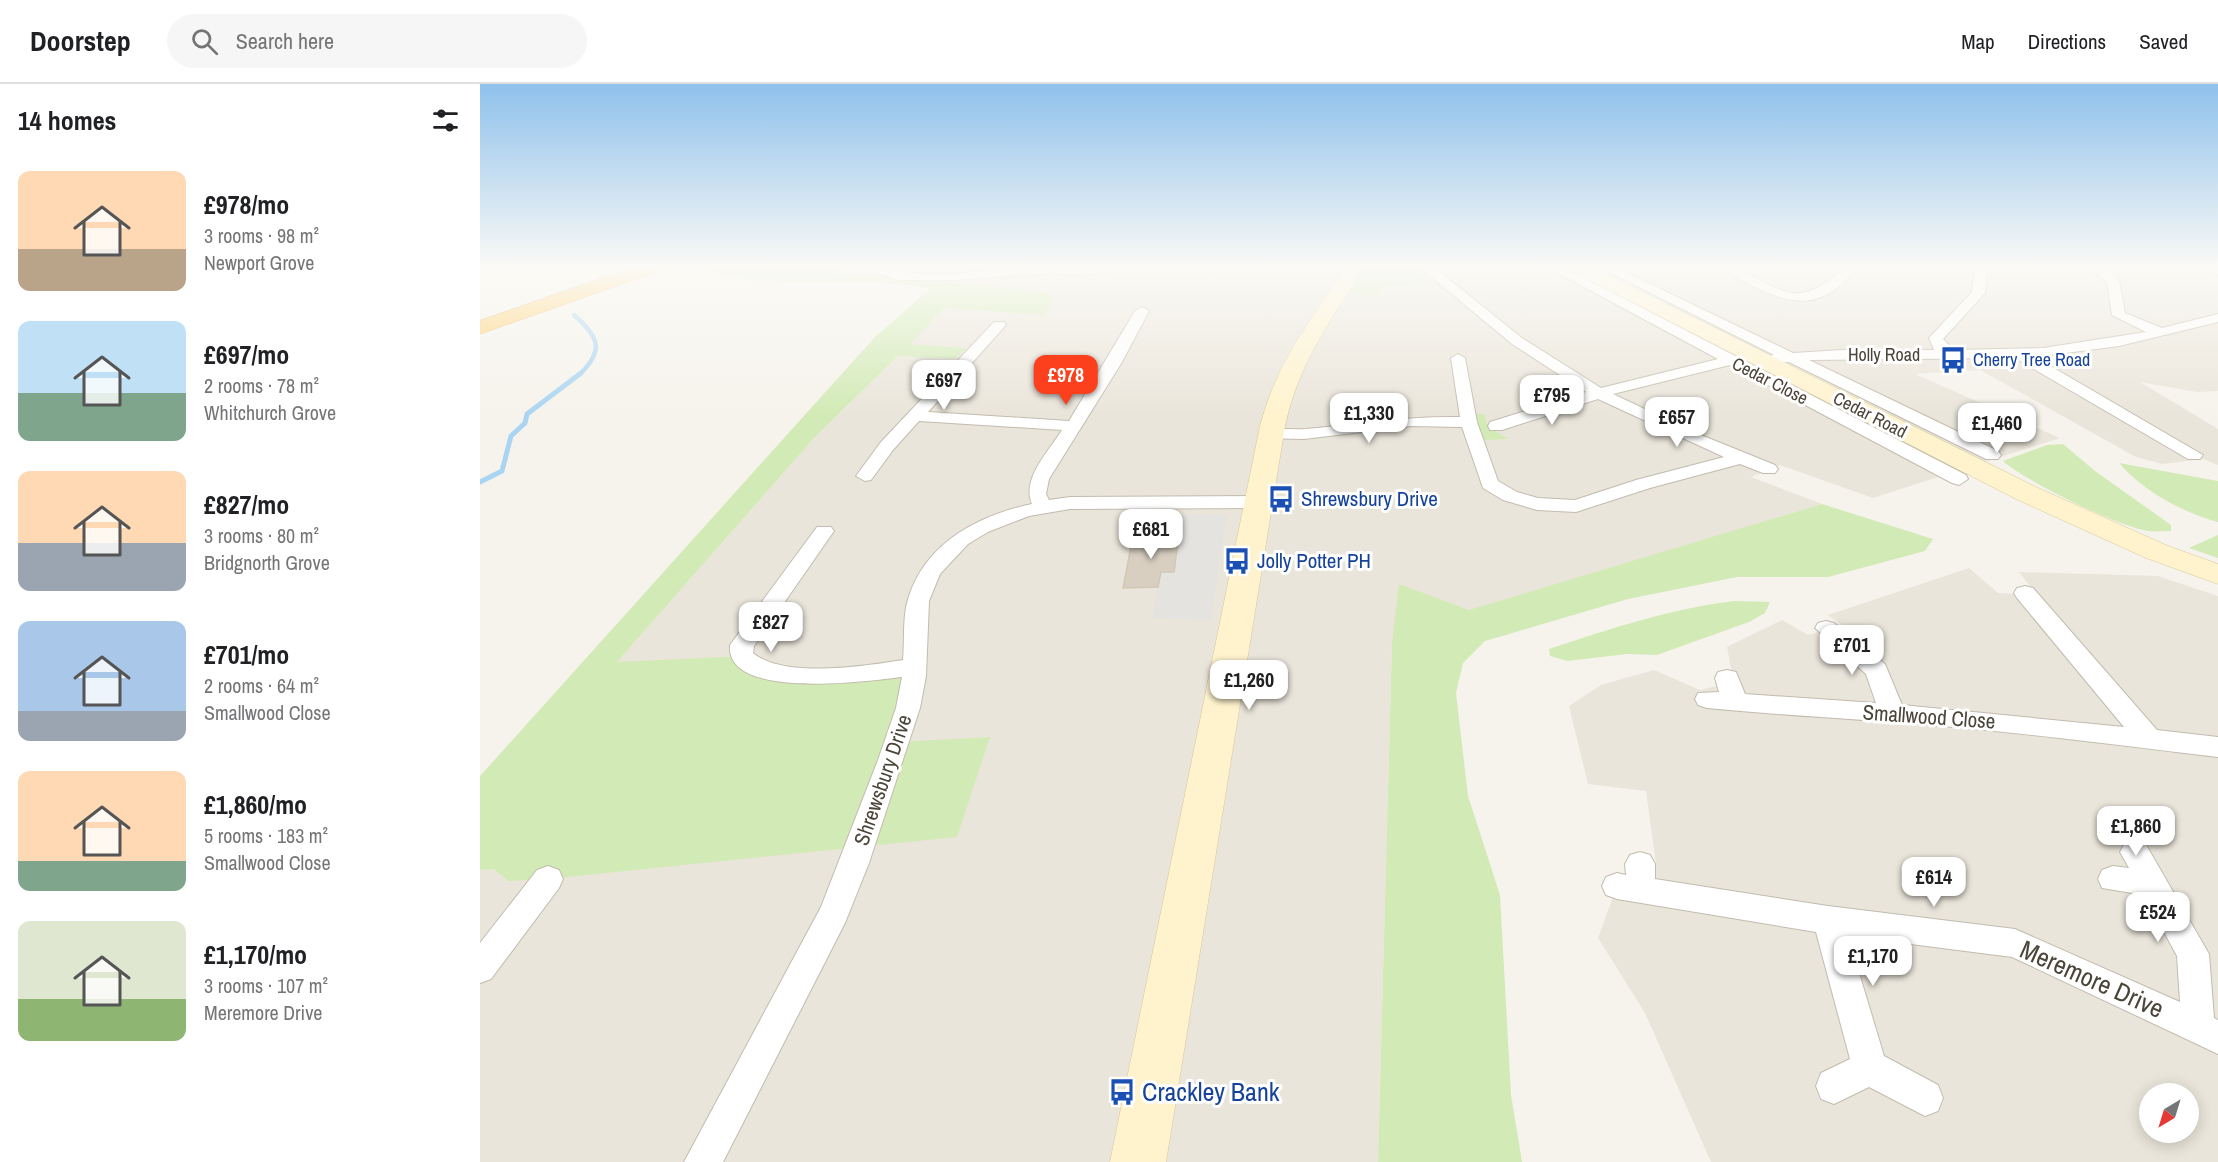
<!DOCTYPE html>
<html lang="en">
<head>
<meta charset="utf-8">
<style>
	body { margin:0; font-family:"Archivo Narrow",sans-serif; background:#f6f6f6; color:#202124; height:100vh; display:flex; flex-direction:column; font-size:22px; white-space:nowrap }
	* { box-sizing:border-box; margin:0 }
	p { font-size:20px; color:#757577 }
	.icon { flex:none; width:33px; height:33px; fill:none; stroke:currentColor; stroke-width:2; stroke-linecap:round; stroke-linejoin:round }
	.map { position:relative; flex:1; overflow:hidden }
	.side { display:flex; flex-direction:column; background:#fff; width:480px }
	.side>* { flex:none }
	.needle { width:39px; rotate:218deg }
	.fabs { position:absolute; left:1659px; top:999px; display:grid; gap:12px }
	.fabs a { display:grid; place-items:center; width:60px; height:60px; border-radius:50%; background:#fff; box-shadow:0 3px 15px #0003; font-size:30px }
	.price { position:absolute; translate:-50% -51px; padding:0 14px; border-radius:12px; background:#fff; color:#222; font-size:20px; line-height:39px; filter:drop-shadow(0 2px 3px #0008) }
	.price::after { content:''; position:absolute; left:50%; top:36px; width:18px; height:14px; margin-left:-9px; background:inherit; clip-path:polygon(0 0,100% 0,50% 100%) }
	.price.selected { background:#fc3f1d; color:#fff }
	ul { padding:0; list-style:none }
	li { display:flex; align-items:center; gap:18px; height:150px; padding:0 18px }
	li span { display:grid; place-items:center; flex:none; width:168px; height:120px; border-radius:12px; color:#555 }
	li>.icon { margin-inline-start:auto }
	span .icon { width:72px; height:72px; fill:#fffc; stroke-width:1 }
	li b { font-size:26px }
	h2 { display:flex; justify-content:space-between; align-items:center; height:72px; padding:0 18px; font-size:26px }
	header { display:flex; align-items:center; gap:36px; box-sizing:border-box; height:84px; padding:0 30px; background:#fff; border-bottom:2px solid #e0e0e0 }
	header strong { font-size:28px }
	nav { display:flex; gap:33px; margin-inline-start:auto; font-size:21px }
	.search { width:420px; height:54px; background:#f6f6f6; display:flex; align-items:center; gap:15px; box-sizing:border-box; padding:0 21px; border-radius:33px; color:#757577; font-size:22px }
	main { display:flex; flex:1; min-height:0 }
	.map>svg:first-child { display:block }
	.residential { fill:#eae5da; fill-rule:evenodd }
	.green { fill:#d2eab5 }
	.parking { fill:#e5e3e0 }
	.lines { fill:none; stroke-linecap:round; stroke-linejoin:round }
	.stream-far1 { stroke:#a9d4f2; stroke-width:4.5 }
	.stream { stroke:#a9d4f2; stroke-width:5 }
	.building { fill:#d8cfc1; stroke:#d3c7b4; stroke-width:1.5 }
	.street-casing { stroke:#c2bbae; stroke-width:2 }
	.secondary-casing { stroke:#d6c79b; stroke-width:1 }
	.highway-casing { stroke:#e0a43c; stroke-width:1 }
	.street { fill:#fff; fill-rule:evenodd }
	.secondary { fill:#fff3cd; fill-rule:evenodd }
	.highway { fill:#ffcf6e; fill-rule:evenodd }
	.labels { text-anchor:middle; stroke-width:6; stroke-linejoin:round; paint-order:stroke }
	.far-street-label { font-size:18px; fill:#4b4439; stroke:#fff }
	.far-transit-label { font-size:18px; fill:#164399; stroke:#fff; text-anchor:start }
	.transit-label { font-size:21px; fill:#164399; stroke:#fff; text-anchor:start }
	.street-label { font-size:21px; fill:#4b4439; stroke:#fff }
	.near-street-label { font-size:26px; fill:#4b4439; stroke:#fff }
	.near-transit-label { font-size:26px; fill:#164399; stroke:#fff; text-anchor:start }
</style>
</head>
<body>
<header>
<strong>Doorstep</strong>
<div class="search"><svg class="icon" aria-label="search" viewBox="0 0 24 24"><circle cx="10" cy="10" r="6"/><path d="M15 15l6 6"/></svg>Search here</div>
<nav><a>Map</a><a>Directions</a><a>Saved</a></nav>
</header>
<main>
<section class="side">
<h2>14 homes<svg class="icon" aria-label="filters" viewBox="0 0 24 24"><path d="M4 7h16M4 17h16"/><circle cx="9" cy="7" r="2"/><circle cx="15" cy="17" r="2"/></svg></h2>
<ul>
<li><span style="background:linear-gradient(#ffd9b3 65%,#b9a48a 0)"><svg class="icon" aria-label="home" viewBox="0 0 24 24"><path d="M3 11l9-7 9 7M6 9v11h12V9"/></svg></span><div><b>£978/mo</b><p>3 rooms · 98 m²</p><p>Newport Grove</p></div></li>
<li><span style="background:linear-gradient(#bfe0f5 60%,#7fa58c 0)"><svg class="icon" aria-label="home" viewBox="0 0 24 24"><path d="M3 11l9-7 9 7M6 9v11h12V9"/></svg></span><div><b>£697/mo</b><p>2 rooms · 78 m²</p><p>Whitchurch Grove</p></div></li>
<li><span style="background:linear-gradient(#ffd9b3 60%,#9aa5b1 0)"><svg class="icon" aria-label="home" viewBox="0 0 24 24"><path d="M3 11l9-7 9 7M6 9v11h12V9"/></svg></span><div><b>£827/mo</b><p>3 rooms · 80 m²</p><p>Bridgnorth Grove</p></div></li>
<li><span style="background:linear-gradient(#a9c7e8 75%,#9aa5b1 0)"><svg class="icon" aria-label="home" viewBox="0 0 24 24"><path d="M3 11l9-7 9 7M6 9v11h12V9"/></svg></span><div><b>£701/mo</b><p>2 rooms · 64 m²</p><p>Smallwood Close</p></div></li>
<li><span style="background:linear-gradient(#ffd9b3 75%,#7fa58c 0)"><svg class="icon" aria-label="home" viewBox="0 0 24 24"><path d="M3 11l9-7 9 7M6 9v11h12V9"/></svg></span><div><b>£1,860/mo</b><p>5 rooms · 183 m²</p><p>Smallwood Close</p></div></li>
<li><span style="background:linear-gradient(#dfe7d0 65%,#8fb573 0)"><svg class="icon" aria-label="home" viewBox="0 0 24 24"><path d="M3 11l9-7 9 7M6 9v11h12V9"/></svg></span><div><b>£1,170/mo</b><p>3 rooms · 107 m²</p><p>Meremore Drive</p></div></li>
</ul>
</section>
<div class="map">
<svg width="1738" height="1078" viewBox="0 0 1738 1078">
	<rect width="100%" height="100%" fill="#f6f3ec"/>
	<path class="residential" d="M 370,181 L 1738,181 L 1738,307 L 1717,308 L 1660,298 L 1738,345 L 1738,381 L 1723,375 L 1682,380 L 1656,373 L 1500,286 L 1435,290 L 1580,354 L 1393,414 L 1300,381 L 1271,393 L 1342,420 L 989,527 L 912,559 L 898,1078 L 0,1078 L 0,786 L 14,785 L 68,795 L 100,791 L 510,653 L 416,659 L 260,572 L 136,579 L 335,353 L 418,272 L 475,275 L 486,264 L 429,260 L 466,224 L 564,231 L 564,208 L 356,189 Z
		M 1489,484 L 1518,509 L 1557,511 L 1539,488 L 1678,492 L 1738,512 L 1738,1078 L 1231,1078 L 1165,929 L 1118,854 L 1137,802 L 1160,780 L 1176,780 L 1166,707 L 1108,700 L 1089,622 L 1121,601 L 1174,586 L 1220,606 L 1236,602 L 1239,594 L 1253,594 L 1247,563 L 1302,536 L 1328,551 L 1362,541 L 1348,531 ZM 1670,1010 L 1708,1010 L 1708,1048 L 1670,1048 Z"/>
	<path class="green" d="M 222,181 L 370,181 L 357,189 L 466,194 L 460,198 L 564,208 L 574,215 L 564,231 L 465,224 L 430,260 L 487,264 L 475,275 L 418,272 L 335,353 L 137,578 L 261,572 L 276,586 L 434,583 L 416,658 L 510,653 L 477,753 L 68,795 L 28,797 L 14,785 L 0,786 L 0,692 L 395,253 L 450,205 C 377,188 292,210 222,184 Z
		M 880,181 L 933,181 L 956,200 L 905,202 L 896,211 L 871,208 Z
		M 993,330 L 1004,330 L 1008,342 L 1028,355 L 1004,356 Z
		M 1583,360 L 1615,387 L 1691,441 L 1691,447 C 1684,447 1675,448 1668,447 C 1637,442 1547,398 1523,377 L 1567,361 Z
		M 1639,379 L 1738,397 L 1738,438 C 1702,428 1664,408 1639,379 Z
		M 1342,420 L 1453,455 L 1445,467 L 1348,493 L 1257,493 L 1148,515 L 1005,557 L 983,579 L 976,609 L 988,712 L 1020,811 L 1031,1011 L 1042,1078 L 898,1078 L 912,559 L 919,500 L 989,526 Z
		M 1738,451 L 1738,474 L 1709,464 Z
		M 1255,517 L 1290,518 L 1285,529 L 1269,538 L 1177,571 L 1147,570 L 1087,577 L 1070,572 L 1069,565 C 1130,545 1192,524 1255,517 Z"/>
	<path class="parking" d="M 697,430 L 747,431 L 731,536 L 672,534 L 681,488 L 694,487 L 699,451 L 692,451 Z"/>
	<g class="lines">
		<path class="stream-far1" d="M 94,231 C 119,253 125,266 99,291"/>
		<path class="stream" d="M 0,398 L 22,387 L 31,352 L 45,339 L 47,330 L 101,289"/>
	</g>
	<path class="building" d="M 699,450 L 694,488 L 681,488 L 678,503 L 643,504 L 653,452 Z"/>
	<g class="lines">
		<defs>
			<path id="street" d="M 571,181 L 649,181 L 643,185 L 604,191 L 571,189 L 473,196 L 418,196 L 398,189 L 404,185 C 457,196 517,185 571,181 Z
				M 730,181 L 742,181 L 733,189 L 727,185 Z
				M 937,181 L 951,181 L 1042,254 L 1121,304 L 1238,275 L 1063,181 L 1079,181 L 1486,391 L 1488,395 L 1479,401 L 1472,399 L 1250,281 L 1133,310 L 1211,347 L 1295,381 L 1298,385 L 1295,389 L 1283,389 L 1260,380 L 1170,404 L 1096,428 L 1057,426 L 1023,416 L 1003,404 L 982,343 L 931,342 L 824,355 L 784,354 L 781,350 L 784,346 C 798,343 812,346 826,345 C 879,340 925,332 980,333 L 971,274 L 978,270 L 985,274 L 997,338 L 1018,397 L 1037,408 L 1058,414 L 1095,416 L 1156,396 L 1244,373 L 1118,315 L 1022,346 L 1010,346 L 1008,342 L 1010,338 L 1106,308 L 1032,260 Z
				M 1115,181 L 1131,181 L 1313,269 L 1378,265 L 1454,266 L 1449,254 L 1492,208 L 1495,185 L 1491,181 L 1505,181 L 1507,184 L 1505,209 L 1463,255 L 1474,266 L 1563,264 L 1666,248 L 1632,231 L 1627,198 L 1607,181 L 1621,181 L 1639,197 L 1645,229 L 1682,244 L 1738,230 L 1738,238 L 1639,262 L 1555,273 L 1723,371 L 1720,375 L 1708,375 L 1535,274 L 1329,276 L 1518,367 L 1521,371 L 1518,375 L 1506,375 L 1309,278 L 1278,280 L 1275,277 L 1278,274 L 1294,271 Z
				M 1246,181 L 1258,181 L 1260,186 C 1308,209 1317,224 1362,186 L 1362,181 L 1374,181 L 1374,187 C 1344,224 1315,223 1275,203 C 1263,197 1251,194 1246,181 Z
				M 1731,182 L 1738,182 L 1738,191 L 1731,188 Z
				M 662,223 L 669,227 L 642,278 L 569,395 L 566,410 L 569,416 L 590,413 L 780,412 L 790,418 L 780,424 L 590,425 L 549,432 L 508,448 L 488,460 L 460,490 L 449,517 L 446,592 L 440,624 L 389,779 L 365,839 L 243,1078 L 204,1078 L 341,823 L 398,676 L 416,624 L 422,593 C 389,597 245,617 250,561 L 337,443 L 351,443 L 354,447 L 274,562 L 273,569 C 305,595 384,582 423,576 C 425,556 422,531 429,512 C 447,458 499,431 552,420 C 541,395 569,367 582,346 L 439,337 L 413,366 L 391,396 L 385,397 L 376,392 L 401,358 L 514,238 L 524,238 L 526,241 L 448,328 L 589,337 L 655,227 Z
				M 1545,502 L 1553,504 L 1677,646 L 1738,653 L 1738,673 C 1630,660 1522,646 1413,638 C 1351,634 1289,630 1227,624 L 1218,621 L 1215,615 L 1218,609 L 1239,608 L 1235,594 L 1238,588 L 1247,586 L 1256,588 L 1265,610 L 1396,619 L 1386,590 L 1335,544 L 1338,539 L 1346,537 L 1354,539 L 1405,580 L 1422,621 L 1644,643 L 1537,514 L 1534,509 L 1537,504 Z
				M 1655,756 L 1665,759 L 1729,870 L 1734,934 L 1738,936 L 1738,970 L 1532,873 L 1368,852 L 1404,972 L 1458,1001 L 1463,1014 L 1458,1027 L 1445,1032 L 1389,1003 L 1354,1020 L 1341,1015 L 1336,1002 L 1341,989 L 1370,975 L 1336,848 L 1137,815 L 1126,811 L 1122,802 L 1126,793 L 1137,789 L 1146,791 L 1145,780 L 1150,771 L 1160,768 L 1170,771 L 1175,780 L 1175,795 L 1348,822 L 1535,845 L 1700,918 L 1697,872 L 1664,811 L 1622,804 L 1618,795 L 1622,786 L 1633,782 L 1649,784 L 1640,768 L 1645,759 Z
				M 68,782 L 79,786 L 83,795 L 79,804 L 11,895 L 0,899 L 0,859 L 57,786 Z"/>
			<path id="secondary" d="M 863,181 L 881,181 L 878,192 C 846,245 819,279 805,342 L 686,1078 L 630,1078 L 780,342 C 797,279 825,245 860,192 Z
				M 1085,181 L 1108,181 L 1556,403 L 1688,462 L 1738,480 L 1738,500 L 1666,474 L 1536,415 L 1088,185 Z"/>
			<path id="highway" d="M 160,181 L 187,181 L 184,185 L 0,250 L 0,237 Z"/>
		</defs>
		<use href="#street" class="street-casing"/>
		<use href="#secondary" class="secondary-casing"/>
		<use href="#highway" class="highway-casing"/>
		<use href="#street" class="street"/>
		<use href="#secondary" class="secondary"/>
		<use href="#highway" class="highway"/>
	</g>
	<linearGradient id="sky" x2="0" y2="1"><stop stop-color="#8fc1ec"/><stop offset="0.55" stop-color="#fbfaf6"/><stop offset="1" stop-color="#fbfaf6" stop-opacity="0"/></linearGradient>
	<rect width="1738" height="332" fill="url(#sky)"/>
	<defs>
		<symbol id="bus-bare" viewBox="-9 -9 18 18"><path d="M-5-6H5V4H4V6H2V4H-2V6H-4V4H-5ZM-3.5-4V0h7V-4ZM-3.5 1.2v1.5H-2V1.2ZM2 1.2v1.5H3.5V1.2Z" fill="#1a4fb4" stroke="#fff" stroke-width="2.5" paint-order="stroke"/></symbol>
	</defs>
	<g fill-rule="evenodd">
		<use href="#bus-bare" x="1454" y="257" width="38" height="38"/>
		<use href="#bus-bare" x="782" y="396" width="38" height="38"/>
		<use href="#bus-bare" x="738" y="458" width="38" height="38"/>
		<use href="#bus-bare" x="623" y="989" width="38" height="38"/>
	</g>
	<g class="labels">
		<g class="far-street-label">
			<text x="1404" y="277">Holly Road</text>
			<text transform="translate(1290 297) rotate(27)" y="6">Cedar Close</text>
			<text transform="translate(1390 331) rotate(27)" y="6">Cedar Road</text>
		</g>
		<g class="far-transit-label">
			<text x="1493" y="282">Cherry Tree Road</text>
		</g>
		<g class="transit-label">
			<text x="821" y="422">Shrewsbury Drive</text>
			<text x="777" y="484">Jolly Potter PH</text>
		</g>
		<g class="street-label">
			<text transform="translate(1449 633) rotate(4)" y="7">Smallwood Close</text>
			<text transform="translate(403 696) rotate(-71)" y="7">Shrewsbury Drive</text>
		</g>
		<g class="near-street-label">
			<text transform="translate(1612 895) rotate(24)" y="9">Meremore Drive</text>
		</g>
		<g class="near-transit-label">
			<text x="662" y="1017">Crackley Bank</text>
		</g>
	</g>
</svg>
<div class="fabs">
<a><svg class="needle" viewBox="-14 -14 28 28"><path d="M0-13l5 13h-10z" fill="#e53935"/><path d="M0 13l5-13h-10z" fill="#757577"/></svg></a>
</div>
<b class="price selected" style="left:586px;top:322px">£978</b>
<b class="price" style="left:464px;top:327px">£697</b>
<b class="price" style="left:1072px;top:342px">£795</b>
<b class="price" style="left:889px;top:360px">£1,330</b>
<b class="price" style="left:1197px;top:364px">£657</b>
<b class="price" style="left:1517px;top:370px">£1,460</b>
<b class="price" style="left:671px;top:476px">£681</b>
<b class="price" style="left:291px;top:569px">£827</b>
<b class="price" style="left:1372px;top:592px">£701</b>
<b class="price" style="left:769px;top:627px">£1,260</b>
<b class="price" style="left:1656px;top:773px">£1,860</b>
<b class="price" style="left:1454px;top:824px">£614</b>
<b class="price" style="left:1678px;top:859px">£524</b>
<b class="price" style="left:1393px;top:903px">£1,170</b>
</div>
</main>
</body>
</html>
